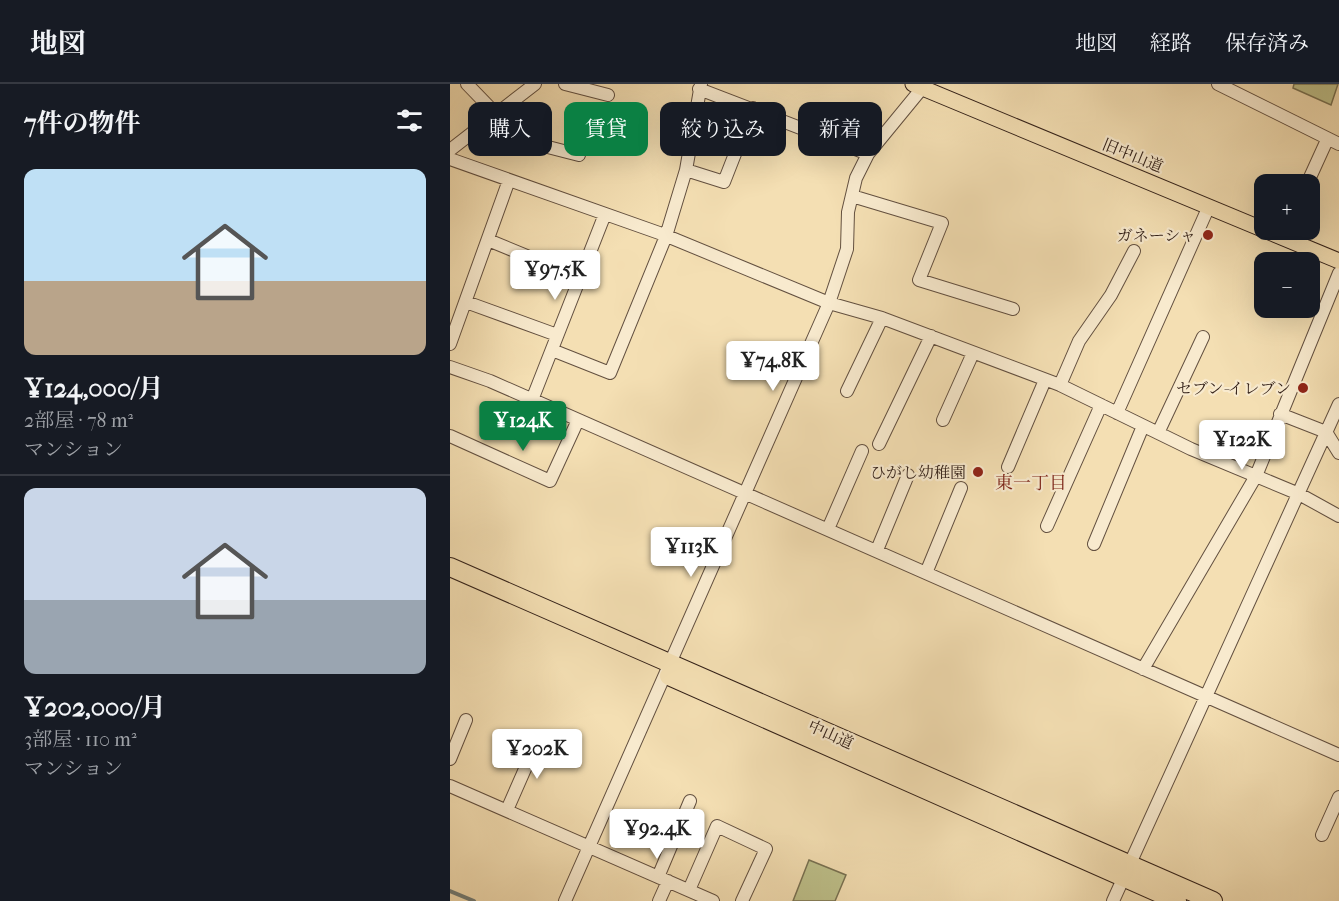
<!DOCTYPE html>
<html lang="ja">
<head>
<meta charset="utf-8">
<style>
	body { margin:0; font-family:"IM FELL French Canon","Noto Serif JP",serif; background:#242831; color:#f1f3f6; height:100vh; display:flex; flex-direction:column; font-size:22px; white-space:nowrap }
	* { box-sizing:border-box; margin:0 }
	p { font-size:20px; color:#9ea1a6 }
	.icon { flex:none; width:33px; height:33px; fill:none; stroke:currentColor; stroke-width:2; stroke-linecap:round; stroke-linejoin:round }
	.map { position:relative; flex:1; overflow:hidden }
	.sheet { display:flex; flex-direction:column; background:#171b24; width:450px }
	.sheet>* { flex:none }
	.guide { position:absolute; left:18px; top:18px; width:570px; height:54px; display:flex; gap:12px }
	.controls { position:absolute; left:804px; top:90px; display:grid; gap:12px }
	.controls a { display:grid; place-items:center; width:66px; height:66px; border-radius:12px; background:#171b24; box-shadow:0 6px 24px #0002; font-size:30px }
	.price { position:absolute; translate:-50% -51px; padding:0 14px; border-radius:6px; background:#fff; color:#222; font-size:20px; line-height:39px; filter:drop-shadow(0 2px 3px #0008) }
	.price::after { content:''; position:absolute; left:50%; top:36px; width:18px; height:14px; margin-left:-9px; background:inherit; clip-path:polygon(0 0,100% 0,50% 100%) }
	.price.on { background:#0b8043; color:#fff }
	ul { padding:0; list-style:none }
	li { display:grid; align-content:center; gap:12px; height:318px; padding:0 24px }
	li+li { border-top:2px solid #363941 }
	li span { display:grid; place-items:center; height:186px; border-radius:12px; color:#555 }
	li>.icon { margin-inline-start:auto }
	span .icon { width:108px; height:108px; fill:#fffc; stroke-width:1 }
	li b { font-size:26px }
	h2 { display:flex; justify-content:space-between; align-items:center; height:72px; padding:0 24px; font-size:26px }
	.pill { padding:0 21px; border-radius:12px; background:#171b24; box-shadow:0 6px 24px #0002; font-size:21px; line-height:54px }
	.pill.on { background:#0b8043; color:#fff }
	header { display:flex; align-items:center; gap:36px; box-sizing:border-box; height:84px; padding:0 30px; background:#171b24; border-bottom:2px solid #363941 }
	header strong { font-size:28px }
	nav { display:flex; gap:33px; margin-inline-start:auto; font-size:21px }
	main { display:flex; flex:1; min-height:0 }
	.map>svg:first-child { display:block }
	.green { fill:#bec18b; stroke:#787152; stroke-width:1.5 }
	.lines { fill:none; stroke-linecap:round; stroke-linejoin:round }
	.stream { stroke:#737d77; stroke-width:4 }
	.minor-casing { stroke:#635040; stroke-width:14 }
	.major-casing { stroke:#332119; stroke-width:17 }
	.highway-casing { stroke:#332119; stroke-width:20 }
	.minor { stroke:#f8eace; stroke-width:12 }
	.major { stroke:#f4dfb3; stroke-width:15 }
	.highway { stroke:#f4dfb3; stroke-width:18 }
	.poi-dot { fill:#8f2418; stroke:#f8eace; stroke-width:2 }
	.labels { text-anchor:middle; stroke-width:4.5; stroke-linejoin:round; paint-order:stroke }
	.street-label { font-size:16px; fill:#332119; stroke:#f8eace }
	.poi-label { font-size:16px; fill:#332119; stroke:#f8eace; text-anchor:end }
	.neighbourhood-label { font-size:18px; fill:#7a1f14; stroke:#f8eace }
</style>
</head>
<body>
<header>
<strong>地図</strong>
<nav><a>地図</a><a>経路</a><a>保存済み</a></nav>
</header>
<main>
<section class="sheet">
<h2>7件の物件<svg class="icon" aria-label="filters" viewBox="0 0 24 24"><path d="M4 7h16M4 17h16"/><circle cx="9" cy="7" r="2"/><circle cx="15" cy="17" r="2"/></svg></h2>
<ul>
<li><span style="background:linear-gradient(#bfe0f5 60%,#b9a48a 0)"><svg class="icon" aria-label="home" viewBox="0 0 24 24"><path d="M3 11l9-7 9 7M6 9v11h12V9"/></svg></span><div><b>¥124,000/月</b><p>2部屋 · 78 m²</p><p>マンション</p></div></li>
<li><span style="background:linear-gradient(#c9d6e8 60%,#9aa5b1 0)"><svg class="icon" aria-label="home" viewBox="0 0 24 24"><path d="M3 11l9-7 9 7M6 9v11h12V9"/></svg></span><div><b>¥202,000/月</b><p>3部屋 · 110 m²</p><p>マンション</p></div></li>
</ul>
</section>
<div class="map">
<svg width="889" height="817" viewBox="0 0 889 817">
	<rect width="100%" height="100%" fill="#f4dfb3"/>
	<filter id="stains"><feTurbulence type="fractalNoise" baseFrequency=".00333" numOctaves="4"/><feColorMatrix values="0 0 0 0 .2 0 0 0 0 .09 0 0 0 0 .02 0 0 0 .5 -.17"/></filter>
	<radialGradient id="worn" r=".72"><stop offset=".6" stop-color="#630" stop-opacity="0"/><stop offset="1" stop-color="#630" stop-opacity=".3"/></radialGradient>
	<path class="green" d="M 844,0 L 888,0 L 881,21 L 843,4 Z
		M 359,776 L 396,791 L 385,817 L 343,817 Z"/>
	<g class="lines">
		<path class="stream" d="M 0,807 L 24,817"/>
		<defs>
			<path id="minor" d="M 17,0 L 46,30
				M 115,0 L 158,11
				M 768,0 L 889,60
				M 249,5 L 418,70
				M 28,45 L 129,71
				M 0,66 L 85,0
				M 0,75 L 212,150 L 379,219 L 432,234 L 610,301 L 741,365 L 849,410 L 889,432
				M 236,86 L 274,98 L 303,24
				M 857,100 L 877,56
				M 402,112 L 492,139 L 469,196 L 563,225
				M 38,156 L 130,194
				M 16,218 L 107,251
				M 0,260 L 59,96
				M 102,266 L 160,289 L 216,152 L 236,86 L 251,0
				M 0,283 L 40,297 L 889,671
				M 610,301 L 629,257 L 661,211 L 684,167
				M 397,307 L 432,234
				M 82,316 L 155,130
				M 667,329 L 759,122
				M 830,330 L 876,348 L 889,369
				M 493,336 L 523,269
				M 708,349 L 753,253
				M 0,352 L 100,397 L 128,336
				M 429,360 L 481,252
				M 558,383 L 595,296
				M 597,442 L 651,321
				M 378,445 L 412,367
				M 644,460 L 693,342
				M 233,463 L 266,476
				M 427,466 L 458,391
				M 476,489 L 511,404
				M 693,585 L 806,392 L 889,189
				M 0,675 L 16,636
				M 0,702 L 263,817
				M 57,726 L 89,653
				M 872,751 L 889,713
				M 208,793 L 240,717
				M 239,806 L 267,742 L 316,765 L 292,817
				M 115,817 L 379,219 L 397,165 L 398,128 L 406,94 L 418,70 L 473,3
				M 209,817 L 218,797
				M 663,817 L 889,320"/>
			<path id="major" d="M 463,0 L 889,177"/>
			<path id="highway" d="M 0,483 L 763,817
				M 219,592 L 727,817"/>
		</defs>
		<use href="#minor" class="minor-casing"/>
		<use href="#major" class="major-casing"/>
		<use href="#highway" class="highway-casing"/>
		<use href="#minor" class="minor"/>
		<use href="#major" class="major"/>
		<use href="#highway" class="highway"/>
	</g>
	<g class="poi-dot">
		<circle cx="758" cy="151" r="6"/>
		<circle cx="853" cy="304" r="6"/>
		<circle cx="528" cy="388" r="6"/>
	</g>
	<g class="labels">
		<g class="street-label">
			<text transform="translate(683 71) rotate(22)" y="6">旧中山道</text>
			<text transform="translate(381 650) rotate(24)" y="6">中山道</text>
		</g>
		<g class="poi-label">
			<text x="746" y="157">ガネーシャ</text>
			<text x="841" y="310">セブン-イレブン</text>
			<text x="516" y="394">ひがし幼稚園</text>
		</g>
		<g class="neighbourhood-label">
			<text x="581" y="405">東一丁目</text>
		</g>
	</g>
	<rect width="100%" height="100%" filter="url(#stains)"/>
	<rect width="100%" height="100%" fill="url(#worn)"/>
</svg>
<div class="controls">
<a>+</a>
<a>−</a>
</div>
<b class="price" style="left:105px;top:217px">¥97.5K</b>
<b class="price" style="left:323px;top:308px">¥74.8K</b>
<b class="price on" style="left:73px;top:368px">¥124K</b>
<b class="price" style="left:792px;top:387px">¥122K</b>
<b class="price" style="left:241px;top:494px">¥113K</b>
<b class="price" style="left:87px;top:696px">¥202K</b>
<b class="price" style="left:207px;top:776px">¥92.4K</b>
<div class="guide">
<a class="pill">購入</a>
<a class="pill on">賃貸</a>
<a class="pill">絞り込み</a>
<a class="pill">新着</a>
</div>
</div>
</main>
</body>
</html>
